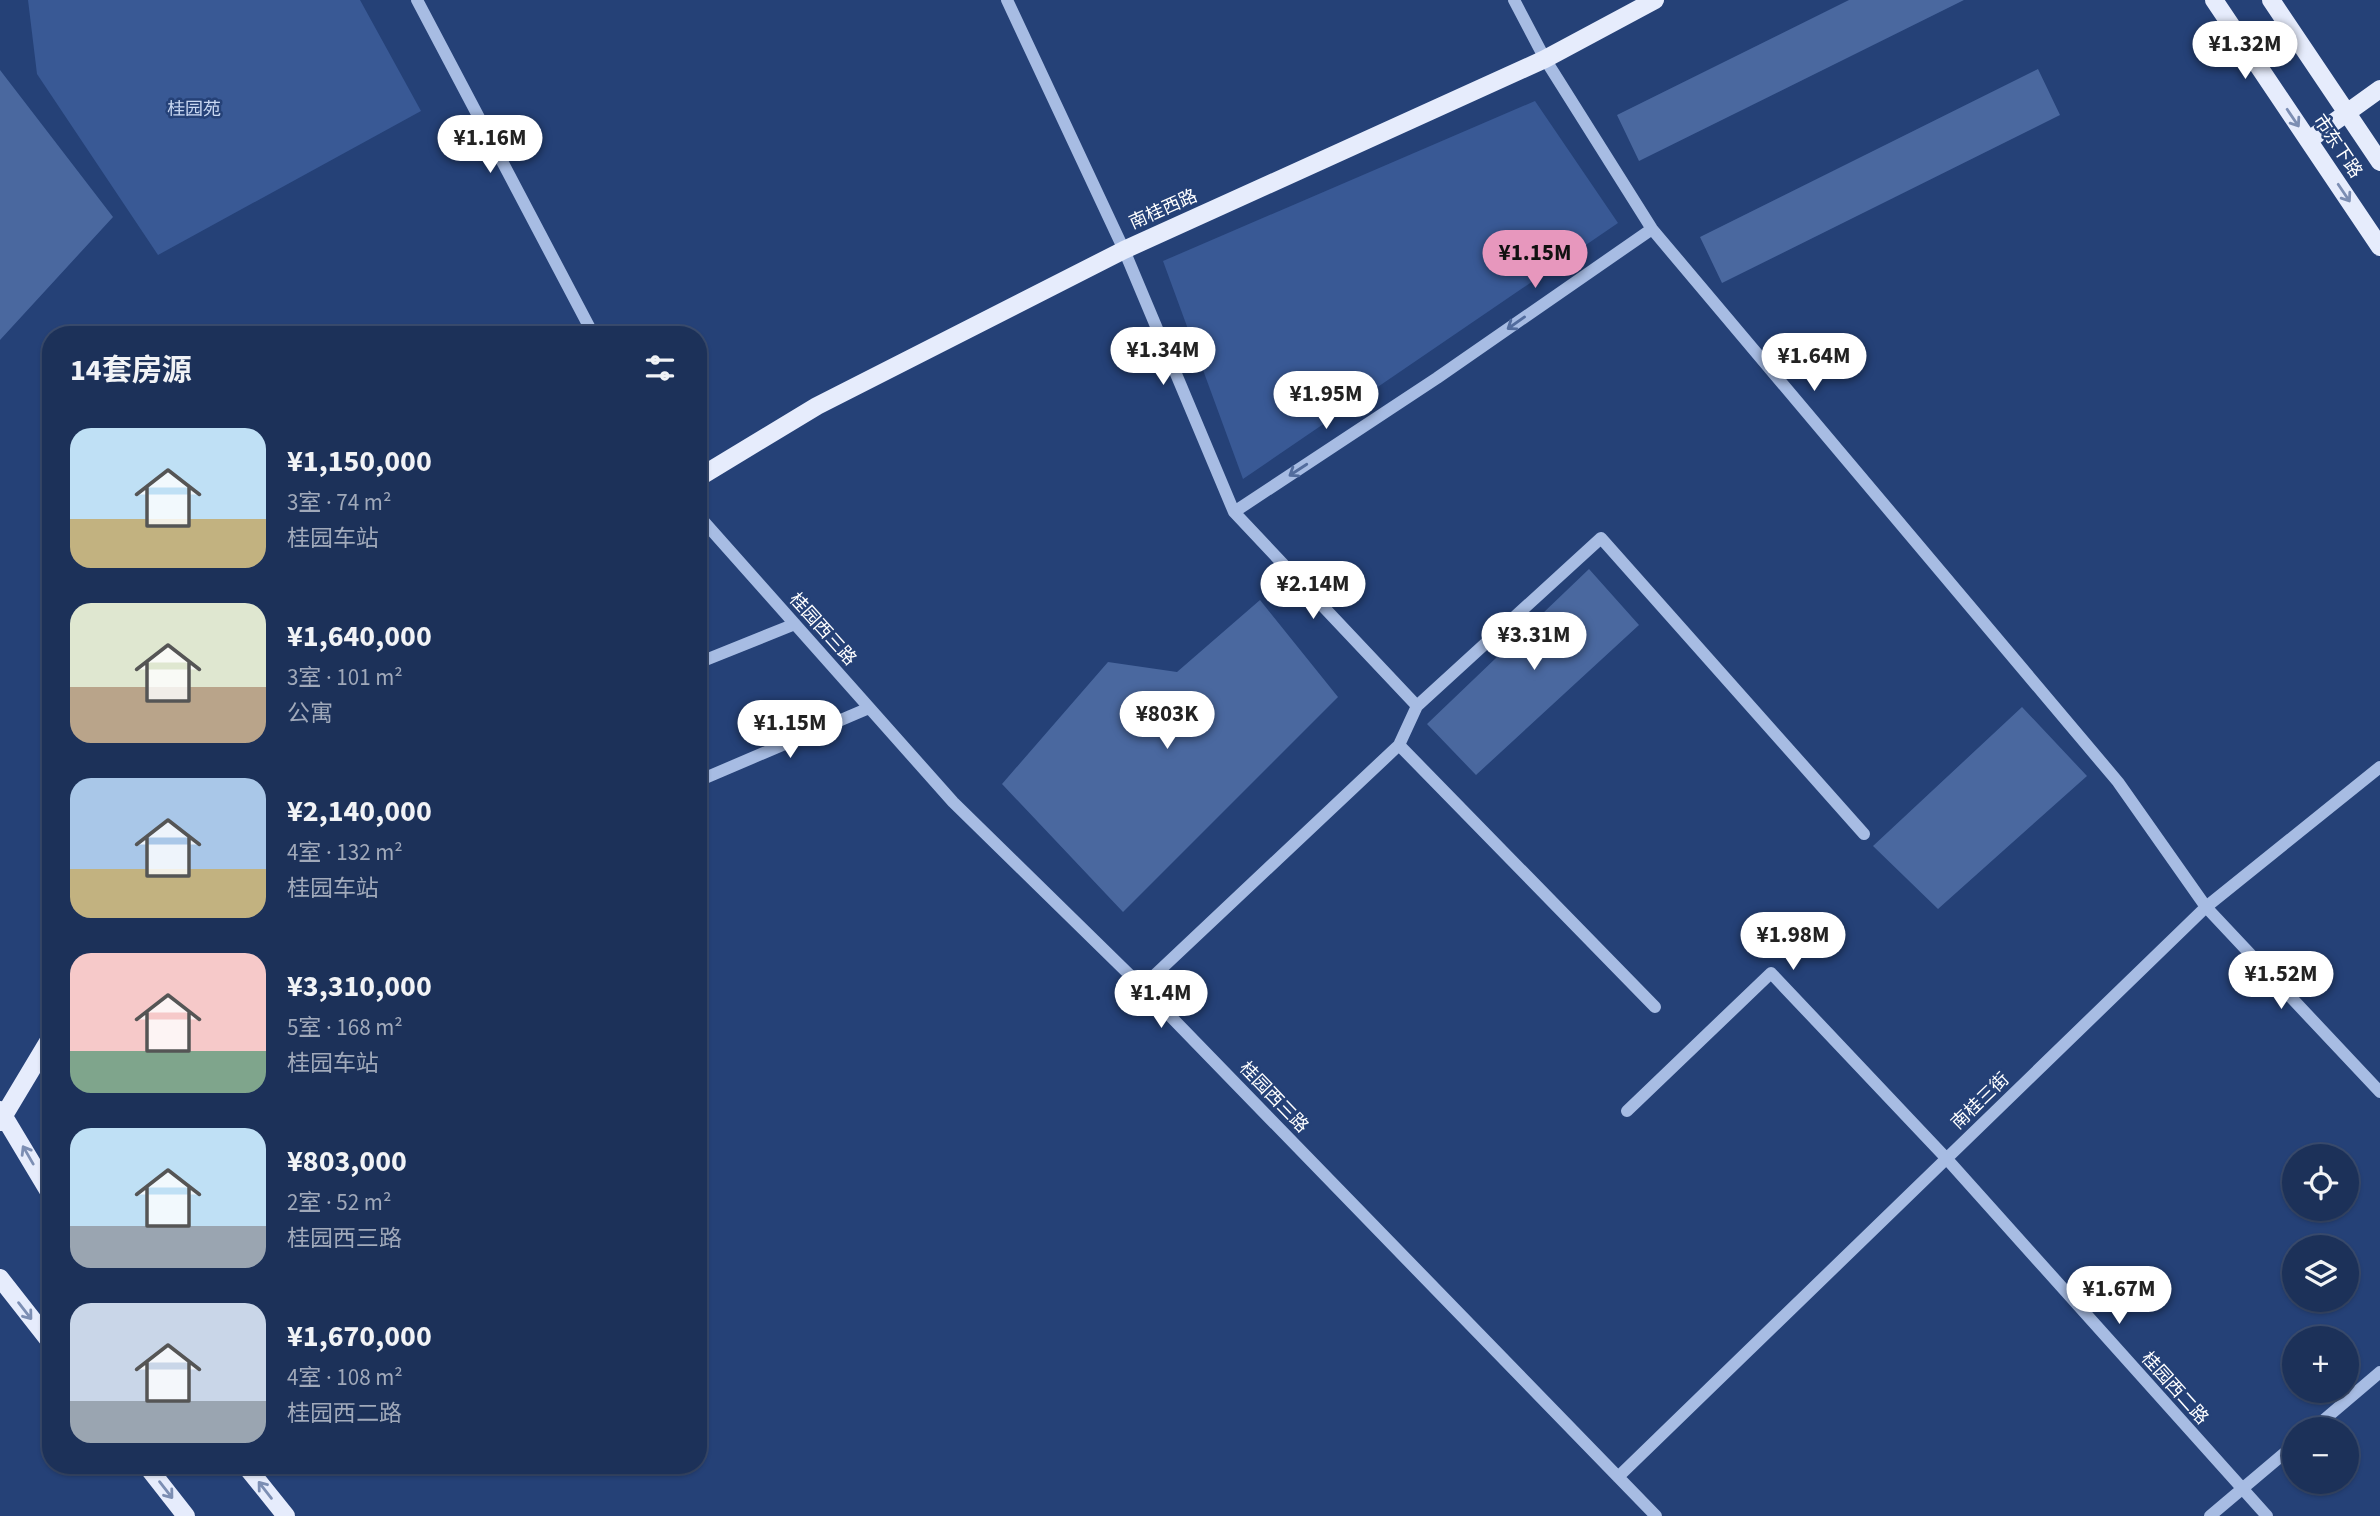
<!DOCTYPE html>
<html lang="zh">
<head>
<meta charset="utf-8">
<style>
	body { margin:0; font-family:"Source Sans 3","Noto Sans SC",sans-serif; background:#25395f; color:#f1f3f6; height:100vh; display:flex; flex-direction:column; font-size:26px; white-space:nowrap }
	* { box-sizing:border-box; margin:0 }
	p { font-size:23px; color:#a0a9ba }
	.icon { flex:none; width:38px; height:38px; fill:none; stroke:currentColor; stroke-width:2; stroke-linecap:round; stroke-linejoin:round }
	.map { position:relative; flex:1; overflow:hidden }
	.details { position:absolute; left:42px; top:326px; width:665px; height:1148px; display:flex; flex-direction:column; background:#1c3159; border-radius:28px; box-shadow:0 2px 5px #0004,0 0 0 2px #3a4c6f }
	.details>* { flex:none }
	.fabs { position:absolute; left:2282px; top:1144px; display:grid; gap:14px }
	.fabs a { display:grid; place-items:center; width:77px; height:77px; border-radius:50%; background:#1c3159; box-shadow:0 2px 5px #0004,0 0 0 2px #3a4c6f; font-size:35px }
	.price { position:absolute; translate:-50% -60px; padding:0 16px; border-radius:24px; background:#fff; color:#222; font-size:23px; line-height:46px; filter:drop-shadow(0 2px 4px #0008) }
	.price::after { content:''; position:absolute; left:50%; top:42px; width:21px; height:16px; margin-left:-10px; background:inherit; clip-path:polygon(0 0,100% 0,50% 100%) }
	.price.on { background:#e797bd; color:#111 }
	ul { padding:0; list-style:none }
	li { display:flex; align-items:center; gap:21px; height:175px; padding:0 28px }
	li span { display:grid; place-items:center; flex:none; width:196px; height:140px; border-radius:21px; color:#555 }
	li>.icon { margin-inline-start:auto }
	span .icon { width:84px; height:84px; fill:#fffc; stroke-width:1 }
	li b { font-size:30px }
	h2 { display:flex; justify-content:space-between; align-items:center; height:84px; padding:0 28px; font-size:30px }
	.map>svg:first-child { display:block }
	.green { fill:#395995 }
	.building { fill:#4a689f }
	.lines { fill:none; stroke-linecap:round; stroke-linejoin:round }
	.minor { stroke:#a7bce3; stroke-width:12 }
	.major { stroke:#e6ecfc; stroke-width:18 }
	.oneway { stroke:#7c8eb3 }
	.oneway2 { stroke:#526c9d }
	.labels { text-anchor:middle; stroke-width:5; stroke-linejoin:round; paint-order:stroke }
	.park-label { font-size:18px; fill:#c9d8f2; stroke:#254177 }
	.street-label { font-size:18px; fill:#fff; stroke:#254177 }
</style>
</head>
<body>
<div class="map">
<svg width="2380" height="1516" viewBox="0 0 2380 1516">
	<rect width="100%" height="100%" fill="#254177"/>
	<path class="green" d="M 28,0 L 360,0 L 421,111 L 158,255 L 37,74 Z
		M 1535,101 L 1618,223 L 1243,479 L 1163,261 Z"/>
	<path class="building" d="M 1849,0 L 1964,0 L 1639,161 L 1617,115 Z
		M 2038,69 L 2060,115 L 1722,283 L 1700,237 Z
		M 0,70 L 113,217 L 0,340 Z
		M 1589,569 L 1639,625 L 1476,775 L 1427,724 Z
		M 1260,600 L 1338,697 L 1123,912 L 1002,784 L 1108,662 L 1177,672 Z
		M 2022,707 L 2087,776 L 1938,909 L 1873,846 Z"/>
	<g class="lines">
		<path class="minor" d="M 417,0 L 593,334
			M 1007,0 L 1124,250 L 1234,512 L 1417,706
			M 1514,0 L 1545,59 L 1652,229 L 2118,782 L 2206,907 L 2380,1092
			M 1234,512 L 1437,378 L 1652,229
			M 698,515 L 953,802 L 1142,987 L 1656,1516
			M 698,663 L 795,624
			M 1399,745 L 1655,1007
			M 698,781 L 869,708
			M 1142,987 L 1399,745 L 1417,706 L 1601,538 L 1864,834
			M 1627,1111 L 1771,973 L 1946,1158 L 2267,1516
			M 2312,1430 L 2380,1372
			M 1618,1477 L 2206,907 L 2380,767
			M 2210,1516 L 2294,1445"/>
		<path class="major" d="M 2214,0 L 2380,247
			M 2271,0 L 2380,162
			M 2309,140 L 2380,89
			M 698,478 L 817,406 L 1124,250 L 1545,59 L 1655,0
			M 0,1110 L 51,1195
			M 0,1122 L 51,1037
			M 0,1278 L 51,1343
			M 146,1465 L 186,1516
			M 245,1465 L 286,1516"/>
	</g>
	<defs><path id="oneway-shaft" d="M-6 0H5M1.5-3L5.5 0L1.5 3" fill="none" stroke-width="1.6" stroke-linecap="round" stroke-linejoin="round" transform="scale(1.75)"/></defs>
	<g class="oneway">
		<use href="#oneway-shaft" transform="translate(2293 118) rotate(56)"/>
		<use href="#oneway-shaft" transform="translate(2344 193) rotate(56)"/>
		<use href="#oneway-shaft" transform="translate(28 1155) rotate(-120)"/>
		<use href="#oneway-shaft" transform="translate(25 1311) rotate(52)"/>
		<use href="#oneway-shaft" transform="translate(166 1490) rotate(52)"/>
		<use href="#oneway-shaft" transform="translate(265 1490) rotate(-128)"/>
	</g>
	<g class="oneway2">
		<use href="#oneway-shaft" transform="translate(1516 323) rotate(145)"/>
		<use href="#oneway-shaft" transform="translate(1298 470) rotate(147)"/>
	</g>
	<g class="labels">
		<g class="park-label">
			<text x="194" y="115">桂园苑</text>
		</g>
		<g class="street-label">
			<text transform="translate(2338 146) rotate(56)" y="6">市东下路</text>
			<text transform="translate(1163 209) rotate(-24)" y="6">南桂西路</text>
			<text transform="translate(823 629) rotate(48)" y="6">桂园西三路</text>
			<text transform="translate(1274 1097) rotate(46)" y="6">桂园西三路</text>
			<text transform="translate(1980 1101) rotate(-44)" y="6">南桂三街</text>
			<text transform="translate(2175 1388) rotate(48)" y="6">桂园西二路</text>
		</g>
	</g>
</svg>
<div class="fabs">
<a><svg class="icon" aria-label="locate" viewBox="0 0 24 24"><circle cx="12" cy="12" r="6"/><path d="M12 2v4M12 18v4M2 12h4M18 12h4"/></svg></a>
<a><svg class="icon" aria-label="layers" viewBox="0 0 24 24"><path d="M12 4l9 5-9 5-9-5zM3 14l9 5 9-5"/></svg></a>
<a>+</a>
<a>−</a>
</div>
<b class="price" style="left:2245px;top:81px">¥1.32M</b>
<b class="price" style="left:490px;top:175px">¥1.16M</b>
<b class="price on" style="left:1535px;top:290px">¥1.15M</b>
<b class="price" style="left:1163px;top:387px">¥1.34M</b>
<b class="price" style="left:1814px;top:393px">¥1.64M</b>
<b class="price" style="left:1326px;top:431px">¥1.95M</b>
<b class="price" style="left:1313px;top:621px">¥2.14M</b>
<b class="price" style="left:1534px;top:672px">¥3.31M</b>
<b class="price" style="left:1167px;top:751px">¥803K</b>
<b class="price" style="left:790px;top:760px">¥1.15M</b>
<b class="price" style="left:1793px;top:972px">¥1.98M</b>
<b class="price" style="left:2281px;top:1011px">¥1.52M</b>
<b class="price" style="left:1161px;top:1030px">¥1.4M</b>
<b class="price" style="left:2119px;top:1326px">¥1.67M</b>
<section class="details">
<h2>14套房源<svg class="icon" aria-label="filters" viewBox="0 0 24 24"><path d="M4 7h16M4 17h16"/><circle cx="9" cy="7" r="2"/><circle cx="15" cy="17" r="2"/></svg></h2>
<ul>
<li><span style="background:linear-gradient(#bfe0f5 65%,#c2b280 0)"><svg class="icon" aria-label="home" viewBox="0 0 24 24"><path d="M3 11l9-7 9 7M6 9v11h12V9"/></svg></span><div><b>¥1,150,000</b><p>3室 · 74 m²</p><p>桂园车站</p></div></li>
<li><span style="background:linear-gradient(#dfe7d0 60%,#b9a48a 0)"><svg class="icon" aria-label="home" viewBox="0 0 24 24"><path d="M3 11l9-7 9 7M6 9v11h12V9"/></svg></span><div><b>¥1,640,000</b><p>3室 · 101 m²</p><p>公寓</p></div></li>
<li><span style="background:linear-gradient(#a9c7e8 65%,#c2b280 0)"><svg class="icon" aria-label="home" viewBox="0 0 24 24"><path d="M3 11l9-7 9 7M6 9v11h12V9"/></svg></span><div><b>¥2,140,000</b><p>4室 · 132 m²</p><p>桂园车站</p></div></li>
<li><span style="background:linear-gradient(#f6c9c9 70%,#7fa58c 0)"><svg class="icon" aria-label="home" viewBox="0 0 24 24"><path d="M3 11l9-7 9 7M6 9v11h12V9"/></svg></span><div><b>¥3,310,000</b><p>5室 · 168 m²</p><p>桂园车站</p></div></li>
<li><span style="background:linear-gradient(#bfe0f5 70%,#9aa5b1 0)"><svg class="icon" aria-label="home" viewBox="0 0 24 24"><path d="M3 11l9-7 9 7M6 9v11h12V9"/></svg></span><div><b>¥803,000</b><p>2室 · 52 m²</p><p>桂园西三路</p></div></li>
<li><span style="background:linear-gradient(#c9d6e8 70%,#9aa5b1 0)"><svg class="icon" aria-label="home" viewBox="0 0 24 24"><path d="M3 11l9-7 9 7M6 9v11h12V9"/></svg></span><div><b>¥1,670,000</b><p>4室 · 108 m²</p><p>桂园西二路</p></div></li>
</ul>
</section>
</div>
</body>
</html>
